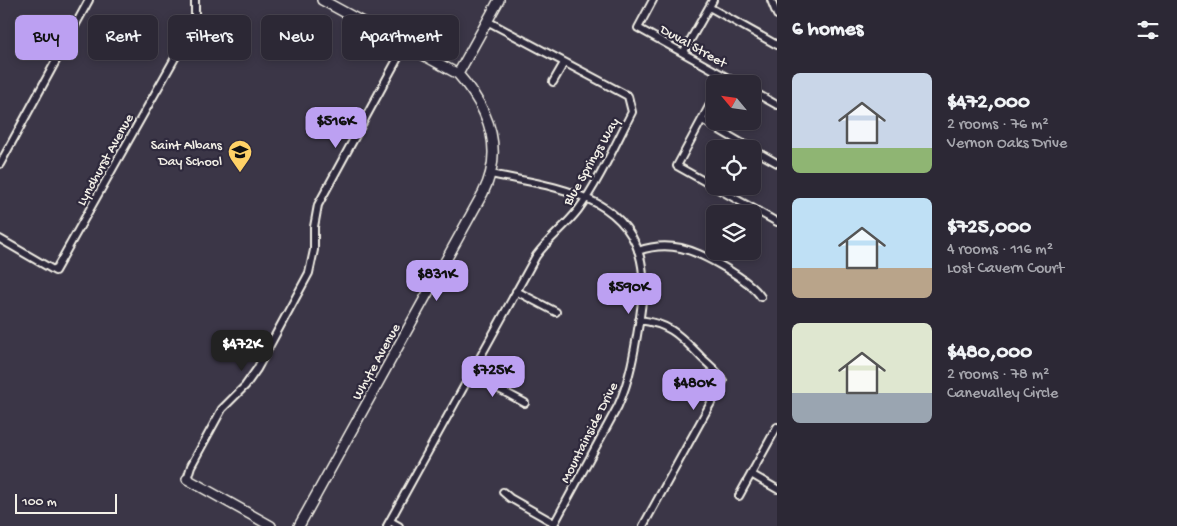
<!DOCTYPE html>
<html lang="en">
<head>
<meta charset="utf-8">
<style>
	body { margin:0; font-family:"Gochi Hand",sans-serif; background:#383441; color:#f1f3f6; height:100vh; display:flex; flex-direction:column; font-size:19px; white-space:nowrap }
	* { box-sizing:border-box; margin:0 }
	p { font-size:16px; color:#a6a6ad }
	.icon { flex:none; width:28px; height:28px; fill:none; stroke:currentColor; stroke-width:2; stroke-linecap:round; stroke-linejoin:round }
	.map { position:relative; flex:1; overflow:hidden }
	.details { display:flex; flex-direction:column; background:#2c2835; width:400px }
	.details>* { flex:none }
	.top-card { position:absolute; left:15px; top:15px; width:475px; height:45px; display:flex; gap:10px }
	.needle { width:32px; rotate:299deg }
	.fabs { position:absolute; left:706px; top:75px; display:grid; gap:10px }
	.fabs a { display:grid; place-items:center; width:55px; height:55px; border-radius:8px; background:#2c2835; box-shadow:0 2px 8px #0003,0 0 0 1px #484450; font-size:25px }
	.scale { position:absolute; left:15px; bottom:12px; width:102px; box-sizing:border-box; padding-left:5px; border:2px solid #f4f1e8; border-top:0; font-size:14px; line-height:18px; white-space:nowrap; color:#f4f1e8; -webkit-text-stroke:4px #2f2a3d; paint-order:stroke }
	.price { position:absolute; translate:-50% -42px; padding:0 11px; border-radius:10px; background:#bca0f2; color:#111; font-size:16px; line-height:32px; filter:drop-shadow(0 1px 2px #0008) }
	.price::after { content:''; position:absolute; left:50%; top:30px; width:15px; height:11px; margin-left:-8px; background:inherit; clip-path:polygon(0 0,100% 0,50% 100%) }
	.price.current { background:#222; color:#fff }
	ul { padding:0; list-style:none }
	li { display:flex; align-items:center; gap:15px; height:125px; padding:0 15px }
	li span { display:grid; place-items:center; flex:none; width:140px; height:100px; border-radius:8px; color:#555 }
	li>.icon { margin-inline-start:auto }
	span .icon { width:60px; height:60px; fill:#fffc; stroke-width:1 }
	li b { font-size:21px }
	h2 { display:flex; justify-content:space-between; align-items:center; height:60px; padding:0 15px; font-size:21px }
	.pill { padding:0 18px; border-radius:8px; background:#2c2835; box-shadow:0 2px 8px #0003,0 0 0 1px #484450; font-size:18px; line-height:45px }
	.pill.current { background:#bca0f2; color:#111 }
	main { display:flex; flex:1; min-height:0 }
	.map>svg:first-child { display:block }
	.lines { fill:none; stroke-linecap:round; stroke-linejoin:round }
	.minor-casing { stroke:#f4f1e8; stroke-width:10 }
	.tertiary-casing { stroke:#f4f1e8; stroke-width:12 }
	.minor { stroke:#2f2a3d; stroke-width:6 }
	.tertiary { stroke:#2f2a3d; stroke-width:9 }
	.labels { text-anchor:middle; stroke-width:4.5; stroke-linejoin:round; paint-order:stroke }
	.street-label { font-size:14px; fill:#f4f1e8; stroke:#2f2a3d }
	.poi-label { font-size:14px; fill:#f4f1e8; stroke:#2f2a3d; text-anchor:end }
</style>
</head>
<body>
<main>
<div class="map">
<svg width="777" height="526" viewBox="0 0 777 526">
	<rect width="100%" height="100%" fill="#3b3647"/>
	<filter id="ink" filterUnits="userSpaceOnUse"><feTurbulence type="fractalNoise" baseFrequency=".02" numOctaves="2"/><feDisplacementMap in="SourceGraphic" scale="10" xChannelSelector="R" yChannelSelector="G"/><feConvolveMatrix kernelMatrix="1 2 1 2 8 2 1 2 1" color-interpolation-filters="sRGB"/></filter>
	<g filter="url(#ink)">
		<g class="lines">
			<defs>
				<path id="minor" d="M 653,0 L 638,28 L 739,84
					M 771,0 L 777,15
					M 709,7 L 777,45
					M 683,53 L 713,0
					M 553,82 L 564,63
					M 752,91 L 777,105
					M 715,95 L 677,166 L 777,222
					M 702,120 L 752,149
					M 752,149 L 777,163
					M 0,164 L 89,0
					M 491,174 C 553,187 637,194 643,275 C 644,289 642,303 640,317 C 635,348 631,377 618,406 L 553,526
					M 0,239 L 55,271 L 193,26 L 195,16 L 195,0
					M 638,251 C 652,246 667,245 681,248 C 703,253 749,279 761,297
					M 516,291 L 556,312
					M 639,320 C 672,324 680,336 702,358 C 709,365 718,371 723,381 L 643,526
					M 471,374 L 525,403
					M 751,474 L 777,489
					M 187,479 L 191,466 L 222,409 L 245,386 L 257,369 L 309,273 L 314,250 L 314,227 L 318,205 L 405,45
					M 503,492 L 510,498 L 554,523
					M 739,496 L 777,427
					M 390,521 L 399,526
					M 387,526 L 536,256 C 548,239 565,227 578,210 C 598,183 616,143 632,112 L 628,96 L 487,21"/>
				<path id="tertiary" d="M 458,74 L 499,0
					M 187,479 L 271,526
					M 299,526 L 483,193 C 505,149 489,109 458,74 L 322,0"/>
			</defs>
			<use href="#minor" class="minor-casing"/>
			<use href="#tertiary" class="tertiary-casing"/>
			<use href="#minor" class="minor"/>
			<use href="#tertiary" class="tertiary"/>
		</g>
	</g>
	<defs>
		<symbol id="school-pin" viewBox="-11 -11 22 30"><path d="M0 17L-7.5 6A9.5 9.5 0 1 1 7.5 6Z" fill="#ffd166" stroke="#2f2a3d"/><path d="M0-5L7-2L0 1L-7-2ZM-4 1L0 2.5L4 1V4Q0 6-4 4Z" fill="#111"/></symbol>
	</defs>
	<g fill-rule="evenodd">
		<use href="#school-pin" x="226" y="138" width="28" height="38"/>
	</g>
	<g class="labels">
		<g class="street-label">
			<text transform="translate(694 45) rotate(29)" y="5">Duval Street</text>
			<text transform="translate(104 159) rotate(-61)" y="5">Lyndhurst Avenue</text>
			<text transform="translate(590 161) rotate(-60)" y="5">Blue Springs Way</text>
			<text transform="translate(375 361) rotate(-61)" y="5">Whyte Avenue</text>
			<text transform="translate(588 432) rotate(-63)" y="5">Mountainside Drive</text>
		</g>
		<g class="poi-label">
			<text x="222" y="149">Saint Albans<tspan x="222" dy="16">Day School</tspan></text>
		</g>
	</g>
</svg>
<div class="fabs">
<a><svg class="needle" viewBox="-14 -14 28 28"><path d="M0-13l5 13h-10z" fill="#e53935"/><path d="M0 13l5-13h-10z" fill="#a6a6ad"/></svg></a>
<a><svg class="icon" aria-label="locate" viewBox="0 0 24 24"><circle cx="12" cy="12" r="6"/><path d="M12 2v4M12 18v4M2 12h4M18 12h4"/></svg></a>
<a><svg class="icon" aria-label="layers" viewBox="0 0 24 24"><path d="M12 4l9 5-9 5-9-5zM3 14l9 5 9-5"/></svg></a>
</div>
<div class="scale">100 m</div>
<b class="price" style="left:336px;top:149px">$516K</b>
<b class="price" style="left:437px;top:302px">$831K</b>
<b class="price" style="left:629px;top:315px">$590K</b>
<b class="price current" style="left:242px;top:372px">$472K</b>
<b class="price" style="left:493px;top:398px">$725K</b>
<b class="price" style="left:694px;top:411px">$480K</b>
<div class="top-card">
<a class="pill current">Buy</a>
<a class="pill">Rent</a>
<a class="pill">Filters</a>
<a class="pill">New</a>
<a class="pill">Apartment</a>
</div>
</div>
<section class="details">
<h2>6 homes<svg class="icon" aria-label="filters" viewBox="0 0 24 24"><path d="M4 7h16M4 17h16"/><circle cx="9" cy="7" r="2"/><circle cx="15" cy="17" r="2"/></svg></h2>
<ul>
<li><span style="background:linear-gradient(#c9d6e8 75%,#8fb573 0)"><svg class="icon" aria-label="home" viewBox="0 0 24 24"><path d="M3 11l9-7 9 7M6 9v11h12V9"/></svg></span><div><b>$472,000</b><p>2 rooms · 76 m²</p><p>Vernon Oaks Drive</p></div></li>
<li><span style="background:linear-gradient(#bfe0f5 70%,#b9a48a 0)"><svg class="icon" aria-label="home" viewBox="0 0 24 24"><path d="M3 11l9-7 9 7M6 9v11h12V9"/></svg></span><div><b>$725,000</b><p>4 rooms · 116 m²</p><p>Lost Cavern Court</p></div></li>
<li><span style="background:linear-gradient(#dfe7d0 70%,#9aa5b1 0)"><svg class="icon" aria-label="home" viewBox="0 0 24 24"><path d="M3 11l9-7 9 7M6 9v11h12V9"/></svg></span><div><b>$480,000</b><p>2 rooms · 78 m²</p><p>Canevalley Circle</p></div></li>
</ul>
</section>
</main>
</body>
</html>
